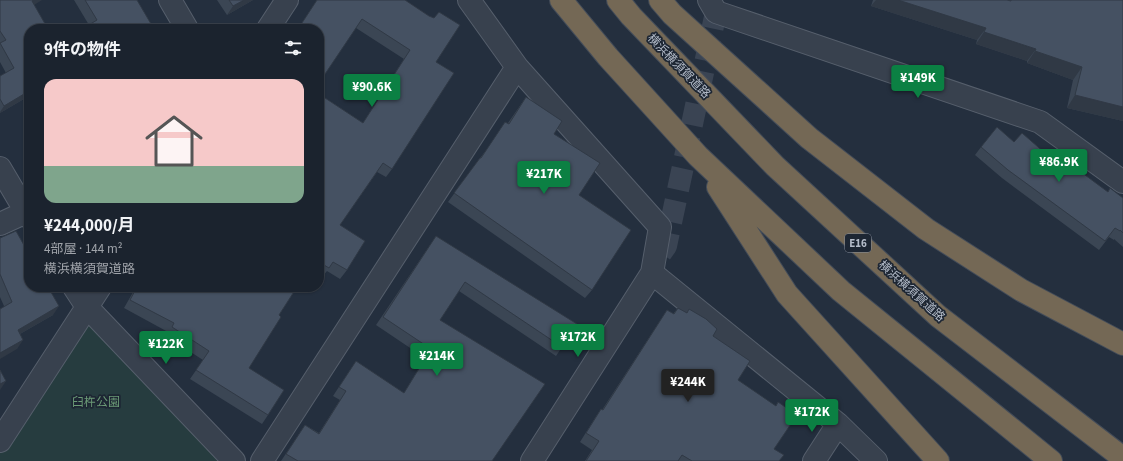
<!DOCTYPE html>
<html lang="ja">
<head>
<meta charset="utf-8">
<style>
	body { margin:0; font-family:"Source Sans 3","Noto Sans JP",sans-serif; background:#242b36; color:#f1f3f6; height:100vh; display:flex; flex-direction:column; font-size:15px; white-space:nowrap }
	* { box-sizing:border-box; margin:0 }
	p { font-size:13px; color:#a0a4aa }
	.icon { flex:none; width:22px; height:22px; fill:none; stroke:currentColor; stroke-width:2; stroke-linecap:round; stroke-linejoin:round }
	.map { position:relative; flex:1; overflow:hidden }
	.details { position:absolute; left:24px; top:24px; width:300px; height:268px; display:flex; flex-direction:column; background:#1b232e; border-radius:16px; box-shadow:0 1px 3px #0004,0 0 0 1px #39404a }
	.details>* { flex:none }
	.price { position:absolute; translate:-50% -34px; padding:0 9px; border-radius:4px; background:#0b8043; color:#fff; font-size:13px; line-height:26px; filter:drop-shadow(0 1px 2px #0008) }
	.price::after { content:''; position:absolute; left:50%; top:24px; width:12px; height:9px; margin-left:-6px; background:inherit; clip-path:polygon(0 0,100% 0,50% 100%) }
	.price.selected { background:#222; color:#fff }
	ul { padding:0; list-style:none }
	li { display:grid; align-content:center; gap:8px; height:212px; padding:0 20px }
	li+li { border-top:1px solid #39404a }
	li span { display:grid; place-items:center; height:124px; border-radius:12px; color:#555 }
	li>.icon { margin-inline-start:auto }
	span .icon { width:72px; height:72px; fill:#fffc; stroke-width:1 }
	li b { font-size:17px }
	h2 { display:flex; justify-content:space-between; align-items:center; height:48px; padding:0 20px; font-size:17px }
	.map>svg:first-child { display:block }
	.green { fill:#263c3f }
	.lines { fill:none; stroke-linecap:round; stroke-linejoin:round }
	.minor-tunnel { stroke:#3a4453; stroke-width:22; stroke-dasharray:22 11; stroke-linecap:butt }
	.minor-casing { stroke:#565f6c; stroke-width:24 }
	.highway-casing { stroke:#434c59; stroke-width:24 }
	.minor { stroke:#38414e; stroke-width:22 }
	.highway { stroke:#746855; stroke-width:22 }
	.wall { fill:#3b4654 }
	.shaded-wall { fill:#303945 }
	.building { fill:#455162; stroke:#303945 }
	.labels { text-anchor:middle; stroke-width:3.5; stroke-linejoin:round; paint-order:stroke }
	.shield { fill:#1d2633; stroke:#878f9c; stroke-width:1 }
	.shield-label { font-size:11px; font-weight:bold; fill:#b4bcc9 }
	.street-label { font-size:12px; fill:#b4bcc9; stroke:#1d2633 }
	.park-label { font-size:12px; fill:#6b9a76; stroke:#1d2633 }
</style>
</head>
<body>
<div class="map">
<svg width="1123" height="461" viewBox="0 0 1123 461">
	<rect width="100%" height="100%" fill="#242f3e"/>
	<path class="green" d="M 87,307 L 234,461 L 0,461 L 0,441 Z"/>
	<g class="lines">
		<path class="minor-tunnel" d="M 661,253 L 666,246 L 716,12"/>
		<defs>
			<path id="minor" d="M 170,0 L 187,29
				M 469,0 L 517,67
				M 709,0 L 716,12 L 1040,122 L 1123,182
				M 268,29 L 287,0
				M 0,168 L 26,212
				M 0,224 L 26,212 L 29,217
				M 74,287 L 87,307 L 234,461
				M 0,441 L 100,287
				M 262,461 L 517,67 L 660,227 L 652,273 L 838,424 L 876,461
				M 532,461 L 652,273
				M 814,461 L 838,424"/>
			<path id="highway" d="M 561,0 L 608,57 L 698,156 L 841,291 L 1051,461
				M 618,0 L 631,16 L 775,166 L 938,316 L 1123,458
				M 660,0 L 672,14 L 809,138 L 926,229 L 1021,290 L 1123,344
				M 718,187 L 787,294 L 938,461"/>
		</defs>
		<use href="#minor" class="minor-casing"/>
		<use href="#highway" class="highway-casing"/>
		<use href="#minor" class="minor"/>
		<use href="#highway" class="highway"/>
	</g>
	<path class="wall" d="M 0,0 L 35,5 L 29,29 L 29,96 L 0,113 L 0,76 L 6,73 L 0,62 Z
		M 74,0 L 137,0 L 89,25 Z
		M 217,0 L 253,0 L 227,15 Z
		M 317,0 L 405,0 L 436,62 L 392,169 L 386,177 L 377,172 L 340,225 L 347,270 L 340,279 L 327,271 L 322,277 L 319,275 L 319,94 L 363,123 L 404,59 L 356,28 L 298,29 Z
		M 873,0 L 1123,0 L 1123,121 L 1067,108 L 1073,80 L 1027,63 L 1027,61 L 976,44 L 977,40 L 871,6 Z
		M 526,97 L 554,134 L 579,195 L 592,290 L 585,298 L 448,202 L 480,158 L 508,123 Z
		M 1014,142 L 1054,161 L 1108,192 L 1123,198 L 1123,247 L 1114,239 L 1114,240 L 1109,237 L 1099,250 L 1002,178 L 975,155 L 981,147 Z
		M 0,238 L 53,315 L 20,334 L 17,349 L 4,306 L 0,297 Z
		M 430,245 L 562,347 L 556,356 L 459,291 L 440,320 L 492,461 L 281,461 L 305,425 L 319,433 L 340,400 L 333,396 L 350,370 L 404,393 L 425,358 L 376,325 Z
		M 136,287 L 297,287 L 279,315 L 249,368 L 268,415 L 262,424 L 190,379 L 203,360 L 166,336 L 168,332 L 124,308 Z
		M 678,308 L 713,336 L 738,380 L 774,449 L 779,461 L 585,461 L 592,450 L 580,442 L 595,418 L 601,409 L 602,410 L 667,310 L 673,314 Z"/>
	<path class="shaded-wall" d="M 34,0 L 42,0 L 26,10 L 32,1 Z
		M 244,0 L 253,0 L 227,15 L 233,6 Z
		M 876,0 L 898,0 L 986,28 L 977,40 L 871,6 Z
		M 984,32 L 1036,49 L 1027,61 L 976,44 Z
		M 1035,51 L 1082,67 L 1073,80 L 1027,63 Z
		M 29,91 L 29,96 L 0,113 L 0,112 L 4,106 Z
		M 1075,95 L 1123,107 L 1123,121 L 1067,108 Z
		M 59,306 L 53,315 L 11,339 L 18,330 Z
		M 23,340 L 17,349 L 0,359 L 0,353 Z
		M 6,381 L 0,390 L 0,384 Z"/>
	<path class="building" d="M 0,0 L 34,0 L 32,1 L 48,29 L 29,29 L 29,91 L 4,106 L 0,99 L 0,76 L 14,68 L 0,43 L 6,40 L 0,31 Z
		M 85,0 L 137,0 L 154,29 L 82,29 L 97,20 Z
		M 229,0 L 244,0 L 233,6 Z
		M 317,0 L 405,0 L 429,16 L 434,18 L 439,12 L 460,25 L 436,62 L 454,73 L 392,169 L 383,163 L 340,225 L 365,241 L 347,270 L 333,262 L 329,268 L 319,262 L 319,94 L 363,123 L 410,50 L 362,19 L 319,83 L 319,29 L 298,29 Z
		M 898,0 L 1007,0 L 1011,1 L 1011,0 L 1123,0 L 1123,107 L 1075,95 L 1082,67 L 1035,51 L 1036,49 L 984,32 L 986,28 Z
		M 526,97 L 562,121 L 554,134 L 600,163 L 579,195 L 631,230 L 592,290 L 454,193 L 480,158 L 481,158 L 505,122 L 509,124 Z
		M 997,127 L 1014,142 L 1022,133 L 1054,161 L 1058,155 L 1108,192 L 1110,188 L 1123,198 L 1123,233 L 1120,230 L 1120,231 L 1115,228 L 1105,241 L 1008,170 L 981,147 Z
		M 16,231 L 29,254 L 29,287 L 48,287 L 59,306 L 18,330 L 23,340 L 0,353 L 0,309 L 12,302 L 0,274 L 0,238 Z
		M 436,236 L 577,324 L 562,347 L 465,282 L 440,320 L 545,384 L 492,461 L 298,461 L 286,454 L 305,425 L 319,434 L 346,391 L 339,387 L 356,361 L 404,393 L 431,349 L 383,317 Z
		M 137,287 L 297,287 L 279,315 L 281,317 L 249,368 L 284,390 L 268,415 L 196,370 L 209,351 L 172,327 L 174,323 L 130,300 Z
		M 678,308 L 687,313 L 689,309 L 706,319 L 717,329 L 713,336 L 750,361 L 738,380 L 776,406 L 778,402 L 797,415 L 774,449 L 784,455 L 779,461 L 692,461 L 682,455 L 678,461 L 586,461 L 599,441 L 586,433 L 601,409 L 603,410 L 667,310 L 674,314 Z
		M 0,370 L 6,381 L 0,384 Z"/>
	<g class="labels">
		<rect class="shield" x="845" y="234" width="26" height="18" rx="3"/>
		<g class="shield-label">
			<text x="858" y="247">E16</text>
		</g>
		<g class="street-label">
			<text transform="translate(679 66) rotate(46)" y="4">横浜横須賀道路</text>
			<text transform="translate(912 291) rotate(42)" y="4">横浜横須賀道路</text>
		</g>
		<g class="park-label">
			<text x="96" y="406">臼杵公園</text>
		</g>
	</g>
</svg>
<b class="price" style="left:918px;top:99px">¥149K</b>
<b class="price" style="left:372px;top:108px">¥90.6K</b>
<b class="price" style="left:1059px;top:183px">¥86.9K</b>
<b class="price" style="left:544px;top:195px">¥217K</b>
<b class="price" style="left:578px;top:358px">¥172K</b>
<b class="price" style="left:166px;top:365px">¥122K</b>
<b class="price" style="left:437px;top:377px">¥214K</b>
<b class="price selected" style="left:688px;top:403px">¥244K</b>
<b class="price" style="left:812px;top:433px">¥172K</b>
<section class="details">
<h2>9件の物件<svg class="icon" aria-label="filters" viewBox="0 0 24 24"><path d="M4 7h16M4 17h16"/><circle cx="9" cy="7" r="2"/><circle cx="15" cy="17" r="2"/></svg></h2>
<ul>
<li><span style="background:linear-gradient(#f6c9c9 70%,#7fa58c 0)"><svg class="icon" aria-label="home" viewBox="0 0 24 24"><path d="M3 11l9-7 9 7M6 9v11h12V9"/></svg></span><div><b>¥244,000/月</b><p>4部屋 · 144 m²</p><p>横浜横須賀道路</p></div></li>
</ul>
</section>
</div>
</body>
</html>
